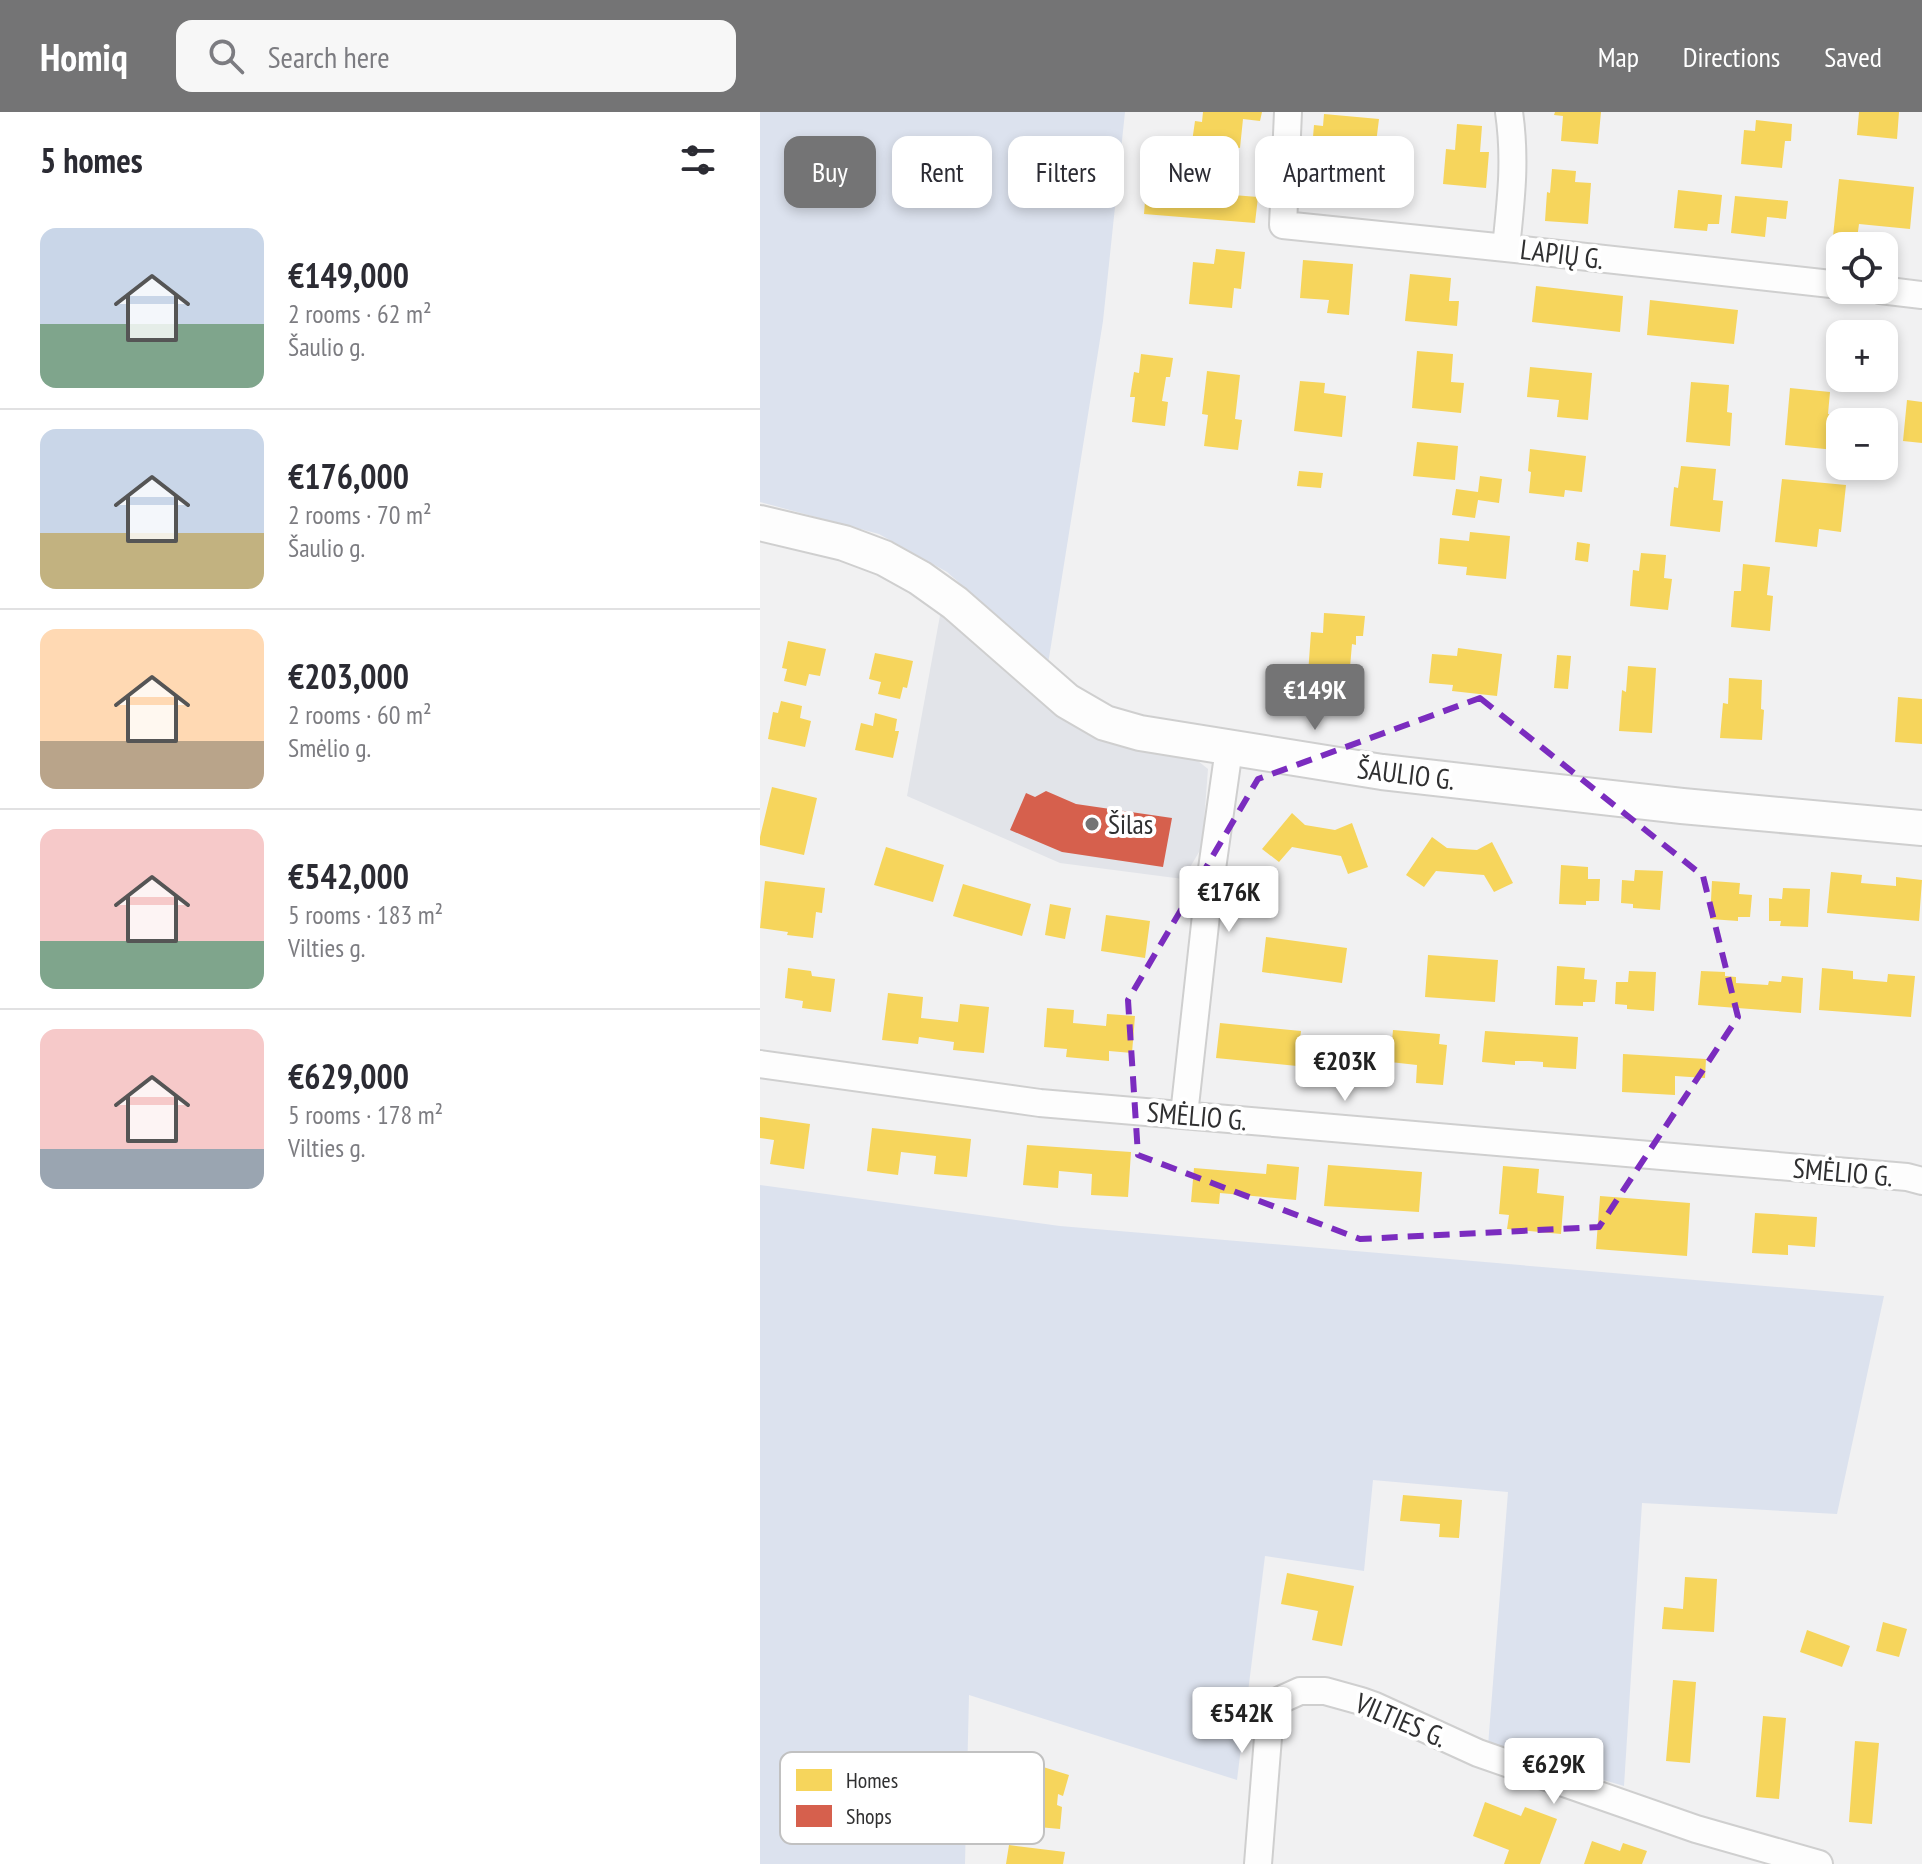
<!DOCTYPE html>
<html lang="en">
<head>
<meta charset="utf-8">
<style>
	body { margin:0; font-family:"PT Sans Narrow",sans-serif; background:#f7f7f7; color:#2b2b33; height:100vh; display:flex; flex-direction:column; font-size:30px; white-space:nowrap }
	* { box-sizing:border-box; margin:0 }
	p { font-size:26px; color:#7c7c81 }
	.icon { flex:none; width:44px; height:44px; fill:none; stroke:currentColor; stroke-width:2; stroke-linecap:round; stroke-linejoin:round }
	.map { position:relative; flex:1; overflow:hidden }
	.side { display:flex; flex-direction:column; background:#fff; width:760px }
	.side>* { flex:none }
	.guide { position:absolute; left:24px; top:24px; width:760px; height:72px; display:flex; gap:16px }
	.buttons { position:absolute; left:1066px; top:120px; display:grid; gap:16px }
	.buttons a { display:grid; place-items:center; width:72px; height:72px; border-radius:16px; background:#fff; box-shadow:0 4px 12px #0003; font-size:40px }
	.price { position:absolute; translate:-50% -68px; padding:0 18px; border-radius:8px; background:#fff; color:#222; font-size:26px; line-height:52px; filter:drop-shadow(0 2px 4px #0008) }
	.price::after { content:''; position:absolute; left:50%; top:48px; width:24px; height:18px; margin-left:-12px; background:inherit; clip-path:polygon(0 0,100% 0,50% 100%) }
	.price.selected { background:#747475; color:#fff }
	ul { padding:0; list-style:none }
	li { display:flex; align-items:center; gap:24px; height:200px; padding:0 40px }
	li+li { border-top:2px solid #e1e1e2 }
	li span { display:grid; place-items:center; flex:none; width:224px; height:160px; border-radius:16px; color:#555 }
	li>.icon { margin-inline-start:auto }
	span .icon { width:96px; height:96px; fill:#fffc; stroke-width:1 }
	li b { font-size:34px }
	h2 { display:flex; justify-content:space-between; align-items:center; height:96px; padding:0 40px; font-size:34px }
	.chip { padding:0 28px; border-radius:16px; background:#fff; box-shadow:0 4px 12px #0003; font-size:28px; line-height:72px }
	.chip.selected { background:#747475; color:#fff }
	header { display:flex; align-items:center; gap:48px; box-sizing:border-box; height:112px; padding:0 40px; background:#747475; color:#fff }
	header strong { font-size:38px }
	nav { display:flex; gap:44px; margin-inline-start:auto; font-size:28px }
	.search { width:560px; height:72px; background:#f7f7f7; display:flex; align-items:center; gap:20px; box-sizing:border-box; padding:0 28px; border-radius:16px; color:#7c7c81; font-size:30px }
	main { display:flex; flex:1; min-height:0 }
	.map>svg:first-child { display:block }
	.built { fill:#e2e4e9 }
	.green { fill:#dce2ee }
	.homes { fill:#f6d55c }
	.shops { fill:#d6604d }
	.lines { fill:none; stroke-linecap:round; stroke-linejoin:round }
	.minor-casing { stroke:#cfcfcf; stroke-width:30 }
	.tertiary-casing { stroke:#cfcfcf; stroke-width:38 }
	.minor { stroke:#fdfdfd; stroke-width:26 }
	.tertiary { stroke:#fdfdfd; stroke-width:34 }
	.marked { fill:none; stroke:#7b2cbf; stroke-width:6; stroke-dasharray:16 10; stroke-linejoin:round }
	.poi-dot { fill:#747475; stroke:#fff; stroke-width:3 }
	.labels { text-anchor:middle; stroke-width:8; stroke-linejoin:round; paint-order:stroke }
	.street-label { font-size:28px; fill:#303031; stroke:#fff }
	.poi-label { font-size:28px; fill:#303031; stroke:#fff; text-anchor:start }
	.key { fill:#fff; stroke:#c1c1c1; stroke-width:2 }
	.key-label { font-size:22px; fill:#303031 }
</style>
</head>
<body>
<header>
<strong>Homiq</strong>
<div class="search"><svg class="icon" aria-label="search" viewBox="0 0 24 24"><circle cx="10" cy="10" r="6"/><path d="M15 15l6 6"/></svg>Search here</div>
<nav><a>Map</a><a>Directions</a><a>Saved</a></nav>
</header>
<main>
<section class="side">
<h2>5 homes<svg class="icon" aria-label="filters" viewBox="0 0 24 24"><path d="M4 7h16M4 17h16"/><circle cx="9" cy="7" r="2"/><circle cx="15" cy="17" r="2"/></svg></h2>
<ul>
<li><span style="background:linear-gradient(#c9d6e8 60%,#7fa58c 0)"><svg class="icon" aria-label="home" viewBox="0 0 24 24"><path d="M3 11l9-7 9 7M6 9v11h12V9"/></svg></span><div><b>€149,000</b><p>2 rooms · 62 m²</p><p>Šaulio g.</p></div></li>
<li><span style="background:linear-gradient(#c9d6e8 65%,#c2b280 0)"><svg class="icon" aria-label="home" viewBox="0 0 24 24"><path d="M3 11l9-7 9 7M6 9v11h12V9"/></svg></span><div><b>€176,000</b><p>2 rooms · 70 m²</p><p>Šaulio g.</p></div></li>
<li><span style="background:linear-gradient(#ffd9b3 70%,#b9a48a 0)"><svg class="icon" aria-label="home" viewBox="0 0 24 24"><path d="M3 11l9-7 9 7M6 9v11h12V9"/></svg></span><div><b>€203,000</b><p>2 rooms · 60 m²</p><p>Smėlio g.</p></div></li>
<li><span style="background:linear-gradient(#f6c9c9 70%,#7fa58c 0)"><svg class="icon" aria-label="home" viewBox="0 0 24 24"><path d="M3 11l9-7 9 7M6 9v11h12V9"/></svg></span><div><b>€542,000</b><p>5 rooms · 183 m²</p><p>Vilties g.</p></div></li>
<li><span style="background:linear-gradient(#f6c9c9 75%,#9aa5b1 0)"><svg class="icon" aria-label="home" viewBox="0 0 24 24"><path d="M3 11l9-7 9 7M6 9v11h12V9"/></svg></span><div><b>€629,000</b><p>5 rooms · 178 m²</p><p>Vilties g.</p></div></li>
</ul>
</section>
<div class="map">
<svg width="1162" height="1752" viewBox="0 0 1162 1752">
	<rect width="100%" height="100%" fill="#f1f1f2"/>
	<path class="built" d="M 181,498 L 433,645 L 448,657 L 442,735 L 423,767 L 300,751 L 147,684 Z"/>
	<path class="green" d="M 0,0 L 365,0 L 343,209 L 288,552 L 250,515 L 187,460 L 119,422 L 0,390 Z
		M 0,1073 L 300,1114 L 1124,1184 L 1077,1402 L 882,1391 L 864,1674 L 728,1634 L 748,1380 L 613,1368 L 604,1459 L 505,1444 L 477,1668 L 209,1583 L 205,1752 L 0,1752 Z"/>
	<path class="homes" d="M 443,0 L 502,0 L 500,9 L 483,7 L 480,36 L 432,30 L 435,9 L 442,10 Z
		M 795,0 L 841,0 L 838,32 L 801,29 L 803,4 L 794,3 Z
		M 1099,0 L 1139,0 L 1137,27 L 1097,23 Z
		M 564,2 L 619,7 L 616,31 L 603,30 L 600,55 L 551,49 L 554,13 L 563,14 Z
		M 996,8 L 1032,12 L 1031,29 L 1025,29 L 1022,56 L 981,52 L 984,18 L 995,19 Z
		M 697,12 L 722,14 L 720,40 L 729,40 L 726,76 L 683,72 L 686,37 L 695,38 Z
		M 792,57 L 816,59 L 815,70 L 831,71 L 828,112 L 785,109 L 787,80 L 790,81 Z
		M 1079,67 L 1154,75 L 1150,117 L 1099,112 L 1096,134 L 1072,134 Z
		M 386,76 L 498,85 L 495,111 L 384,102 Z
		M 918,78 L 962,83 L 959,112 L 948,112 L 947,119 L 914,116 Z
		M 975,84 L 1028,89 L 1026,107 L 1007,105 L 1005,125 L 971,121 Z
		M 456,137 L 485,140 L 481,177 L 474,176 L 472,196 L 429,192 L 433,150 L 454,152 Z
		M 543,148 L 593,152 L 589,203 L 567,201 L 569,188 L 540,186 Z
		M 650,162 L 691,166 L 689,189 L 699,189 L 697,214 L 645,209 Z
		M 776,174 L 863,184 L 860,220 L 772,210 Z
		M 890,188 L 978,198 L 974,232 L 887,223 Z
		M 657,239 L 693,242 L 691,270 L 704,271 L 701,301 L 652,296 Z
		M 381,242 L 413,246 L 410,265 L 406,265 L 402,289 L 408,290 L 405,314 L 372,310 L 375,285 L 370,285 L 374,260 L 379,261 Z
		M 770,255 L 832,261 L 828,308 L 797,305 L 799,288 L 767,285 Z
		M 447,259 L 480,263 L 475,307 L 482,308 L 478,338 L 444,334 L 448,303 L 442,302 Z
		M 540,269 L 565,271 L 564,281 L 586,284 L 582,325 L 534,319 Z
		M 931,270 L 969,273 L 967,300 L 972,301 L 970,334 L 926,330 Z
		M 1030,276 L 1070,280 L 1068,302 L 1078,303 L 1075,338 L 1025,333 Z
		M 1147,288 L 1162,290 L 1162,331 L 1143,329 Z
		M 657,330 L 698,334 L 695,368 L 653,364 Z
		M 770,337 L 826,344 L 822,380 L 805,378 L 804,385 L 769,381 L 771,360 L 768,359 Z
		M 921,354 L 956,357 L 953,388 L 963,389 L 960,420 L 910,414 L 914,375 L 918,376 Z
		M 539,359 L 563,361 L 561,376 L 537,374 Z
		M 720,364 L 742,367 L 739,391 L 718,388 L 715,406 L 692,403 L 696,377 L 718,380 Z
		M 1022,367 L 1086,373 L 1081,420 L 1059,417 L 1057,435 L 1015,430 Z
		M 710,420 L 750,424 L 746,467 L 706,463 L 707,455 L 678,452 L 680,426 L 709,429 Z
		M 817,430 L 830,432 L 828,450 L 815,448 Z
		M 881,441 L 906,443 L 904,466 L 912,467 L 908,498 L 870,494 L 873,458 L 879,459 Z
		M 983,452 L 1010,455 L 1007,483 L 1013,484 L 1010,519 L 971,515 L 974,479 L 981,479 Z
		M 564,501 L 605,504 L 603,524 L 596,524 L 596,533 L 592,532 L 588,579 L 547,576 L 551,520 L 563,521 Z
		M 28,529 L 66,537 L 60,564 L 49,562 L 46,574 L 24,569 L 27,557 L 22,556 Z
		M 698,536 L 742,542 L 737,584 L 692,579 L 693,573 L 669,571 L 672,542 L 697,544 Z
		M 115,541 L 153,549 L 147,576 L 143,575 L 140,587 L 118,582 L 121,570 L 109,567 Z
		M 797,543 L 811,544 L 808,577 L 794,576 Z
		M 868,554 L 896,556 L 892,621 L 859,619 L 862,578 L 866,580 Z
		M 969,566 L 1002,568 L 1001,597 L 1004,598 L 1002,628 L 960,626 L 963,591 L 968,592 Z
		M 1138,585 L 1162,587 L 1162,632 L 1135,630 Z
		M 21,589 L 42,594 L 40,606 L 51,609 L 45,635 L 8,627 L 13,600 L 18,601 Z
		M 115,601 L 137,607 L 135,619 L 139,619 L 133,646 L 95,638 L 101,611 L 113,614 Z
		M 12,675 L 57,686 L 44,743 L 0,733 L 0,725 Z
		M 532,701 L 545,713 L 575,718 L 592,711 L 608,755 L 588,762 L 581,744 L 532,735 L 519,750 L 502,737 Z
		M 672,725 L 687,736 L 717,738 L 732,730 L 753,771 L 734,780 L 724,763 L 676,759 L 664,775 L 646,763 Z
		M 126,735 L 184,753 L 173,790 L 114,773 Z
		M 801,753 L 828,755 L 828,767 L 840,767 L 839,789 L 826,789 L 826,793 L 799,792 Z
		M 875,758 L 903,759 L 900,798 L 873,796 L 873,792 L 861,791 L 862,768 L 874,769 Z
		M 1071,760 L 1102,763 L 1101,771 L 1136,774 L 1136,765 L 1162,768 L 1159,809 L 1067,801 Z
		M 5,769 L 65,776 L 62,801 L 56,800 L 53,826 L 27,823 L 28,820 L 0,816 Z
		M 952,769 L 980,771 L 979,782 L 992,783 L 990,805 L 978,805 L 978,809 L 950,807 Z
		M 203,772 L 271,792 L 262,824 L 193,804 Z
		M 1023,776 L 1050,777 L 1048,815 L 1020,814 L 1021,809 L 1009,809 L 1009,786 L 1022,787 Z
		M 290,792 L 311,796 L 305,827 L 285,823 Z
		M 346,803 L 390,809 L 385,846 L 341,839 Z
		M 506,825 L 587,836 L 582,871 L 502,860 Z
		M 668,843 L 738,848 L 735,890 L 665,885 Z
		M 797,854 L 825,856 L 824,867 L 837,868 L 835,890 L 823,890 L 823,894 L 795,893 Z
		M 28,856 L 51,859 L 52,864 L 75,867 L 71,900 L 42,896 L 43,889 L 25,886 Z
		M 1062,856 L 1093,859 L 1093,867 L 1127,870 L 1128,862 L 1155,864 L 1151,905 L 1059,898 Z
		M 869,859 L 896,860 L 894,899 L 867,897 L 867,893 L 855,892 L 856,870 L 868,870 Z
		M 941,859 L 965,860 L 965,864 L 976,865 L 976,871 L 1008,873 L 1009,869 L 1021,870 L 1022,864 L 1043,866 L 1041,901 L 938,893 Z
		M 128,881 L 163,885 L 161,906 L 198,910 L 200,892 L 229,895 L 224,941 L 193,938 L 194,930 L 159,925 L 158,932 L 122,928 Z
		M 287,896 L 314,898 L 313,911 L 346,914 L 347,902 L 375,904 L 372,941 L 349,939 L 349,949 L 306,945 L 307,937 L 284,935 Z
		M 460,911 L 541,919 L 537,954 L 456,946 Z
		M 633,918 L 680,922 L 679,932 L 687,933 L 683,973 L 656,971 L 657,953 L 630,950 Z
		M 725,919 L 818,925 L 816,957 L 783,955 L 783,950 L 770,949 L 755,949 L 755,953 L 722,950 Z
		M 863,942 L 946,947 L 945,966 L 915,964 L 915,983 L 862,980 Z
		M 0,1005 L 50,1012 L 44,1057 L 10,1052 L 14,1028 L 0,1026 Z
		M 112,1016 L 211,1027 L 207,1065 L 174,1062 L 176,1044 L 141,1040 L 138,1063 L 107,1059 Z
		M 267,1033 L 371,1040 L 368,1085 L 331,1083 L 332,1062 L 299,1059 L 298,1076 L 263,1073 Z
		M 507,1052 L 539,1055 L 536,1088 L 460,1081 L 459,1092 L 431,1090 L 434,1056 L 506,1062 Z
		M 568,1053 L 662,1060 L 659,1100 L 564,1094 Z
		M 743,1054 L 779,1057 L 777,1081 L 804,1084 L 801,1122 L 747,1117 L 749,1103 L 739,1102 Z
		M 840,1084 L 930,1091 L 927,1144 L 836,1137 Z
		M 995,1101 L 1057,1105 L 1055,1135 L 1028,1133 L 1028,1143 L 992,1141 Z
		M 643,1383 L 702,1388 L 699,1426 L 679,1425 L 680,1412 L 640,1409 Z
		M 527,1461 L 594,1474 L 582,1534 L 552,1528 L 558,1499 L 521,1492 Z
		M 925,1465 L 957,1467 L 954,1520 L 902,1517 L 904,1495 L 923,1497 Z
		M 1123,1510 L 1147,1517 L 1139,1545 L 1116,1539 Z
		M 1047,1518 L 1090,1534 L 1082,1555 L 1040,1540 Z
		M 913,1568 L 936,1570 L 930,1651 L 906,1649 Z
		M 1003,1604 L 1026,1606 L 1019,1687 L 996,1685 Z
		M 1095,1629 L 1119,1631 L 1112,1712 L 1089,1710 Z
		M 267,1650 L 309,1663 L 303,1684 L 298,1682 L 297,1693 L 302,1695 L 300,1717 L 257,1713 L 259,1691 L 268,1692 L 271,1674 L 262,1672 Z
		M 725,1690 L 761,1704 L 765,1695 L 797,1707 L 780,1752 L 744,1752 L 749,1738 L 713,1724 Z
		M 832,1729 L 860,1739 L 863,1731 L 887,1739 L 882,1752 L 824,1752 Z
		M 249,1733 L 305,1740 L 303,1752 L 246,1752 Z"/>
	<path class="shops" d="M 286,679 L 316,692 L 412,706 L 403,755 L 302,740 L 250,718 L 266,681 L 275,685 Z"/>
	<g class="lines">
		<defs>
			<path id="minor" d="M 528,0 L 523,113 L 746,136 L 1080,173
				M 746,136 C 751,88 756,48 749,0
				M 1120,178 L 1162,183
				M 0,952 L 280,991 L 1147,1065 L 1162,1069
				M 424,1003 L 448,785 L 469,637
				M 498,1752 L 509,1613 L 520,1588 L 540,1579 L 565,1579 L 601,1589 L 615,1594 L 718,1641 L 936,1717 L 1059,1752"/>
			<path id="tertiary" d="M 0,411 L 84,431 L 124,446 L 160,466 L 195,491 L 307,589 L 345,611 L 380,621 L 622,660 L 922,694 L 1162,716"/>
		</defs>
		<use href="#minor" class="minor-casing"/>
		<use href="#tertiary" class="tertiary-casing"/>
		<use href="#minor" class="minor"/>
		<use href="#tertiary" class="tertiary"/>
	</g>
	<path class="marked" d="M 720,586 L 943,764 L 978,905 L 839,1115 L 600,1127 L 378,1043 L 368,888 L 498,667 Z"/>
	<circle class="poi-dot" cx="332" cy="712" r="8"/>
	<g class="labels">
		<g class="street-label">
			<text transform="translate(802 142) rotate(7)" y="10">LAPIŲ G.</text>
			<text transform="translate(646 662) rotate(7)" y="10">ŠAULIO G.</text>
			<text transform="translate(437 1004) rotate(5)" y="10">SMĖLIO G.</text>
			<text transform="translate(1083 1060) rotate(5)" y="10">SMĖLIO G.</text>
			<text transform="translate(641 1608) rotate(23)" y="10">VILTIES G.</text>
		</g>
		<g class="poi-label">
			<text x="348" y="722">Šilas</text>
		</g>
	</g>
	<rect x="20" y="1640" width="264" height="92" rx="12" class="key"/>
	<rect x="36" y="1657" width="36" height="22" fill="#f6d55c"/>
	<rect x="36" y="1693" width="36" height="22" fill="#d6604d"/>
	<g class="key-label">
		<text x="86" y="1676">Homes</text>
		<text x="86" y="1712">Shops</text>
	</g>
</svg>
<div class="buttons">
<a><svg class="icon" aria-label="locate" viewBox="0 0 24 24"><circle cx="12" cy="12" r="6"/><path d="M12 2v4M12 18v4M2 12h4M18 12h4"/></svg></a>
<a>+</a>
<a>−</a>
</div>
<b class="price selected" style="left:555px;top:620px">€149K</b>
<b class="price" style="left:469px;top:822px">€176K</b>
<b class="price" style="left:585px;top:991px">€203K</b>
<b class="price" style="left:482px;top:1643px">€542K</b>
<b class="price" style="left:794px;top:1694px">€629K</b>
<div class="guide">
<a class="chip selected">Buy</a>
<a class="chip">Rent</a>
<a class="chip">Filters</a>
<a class="chip">New</a>
<a class="chip">Apartment</a>
</div>
</div>
</main>
</body>
</html>
